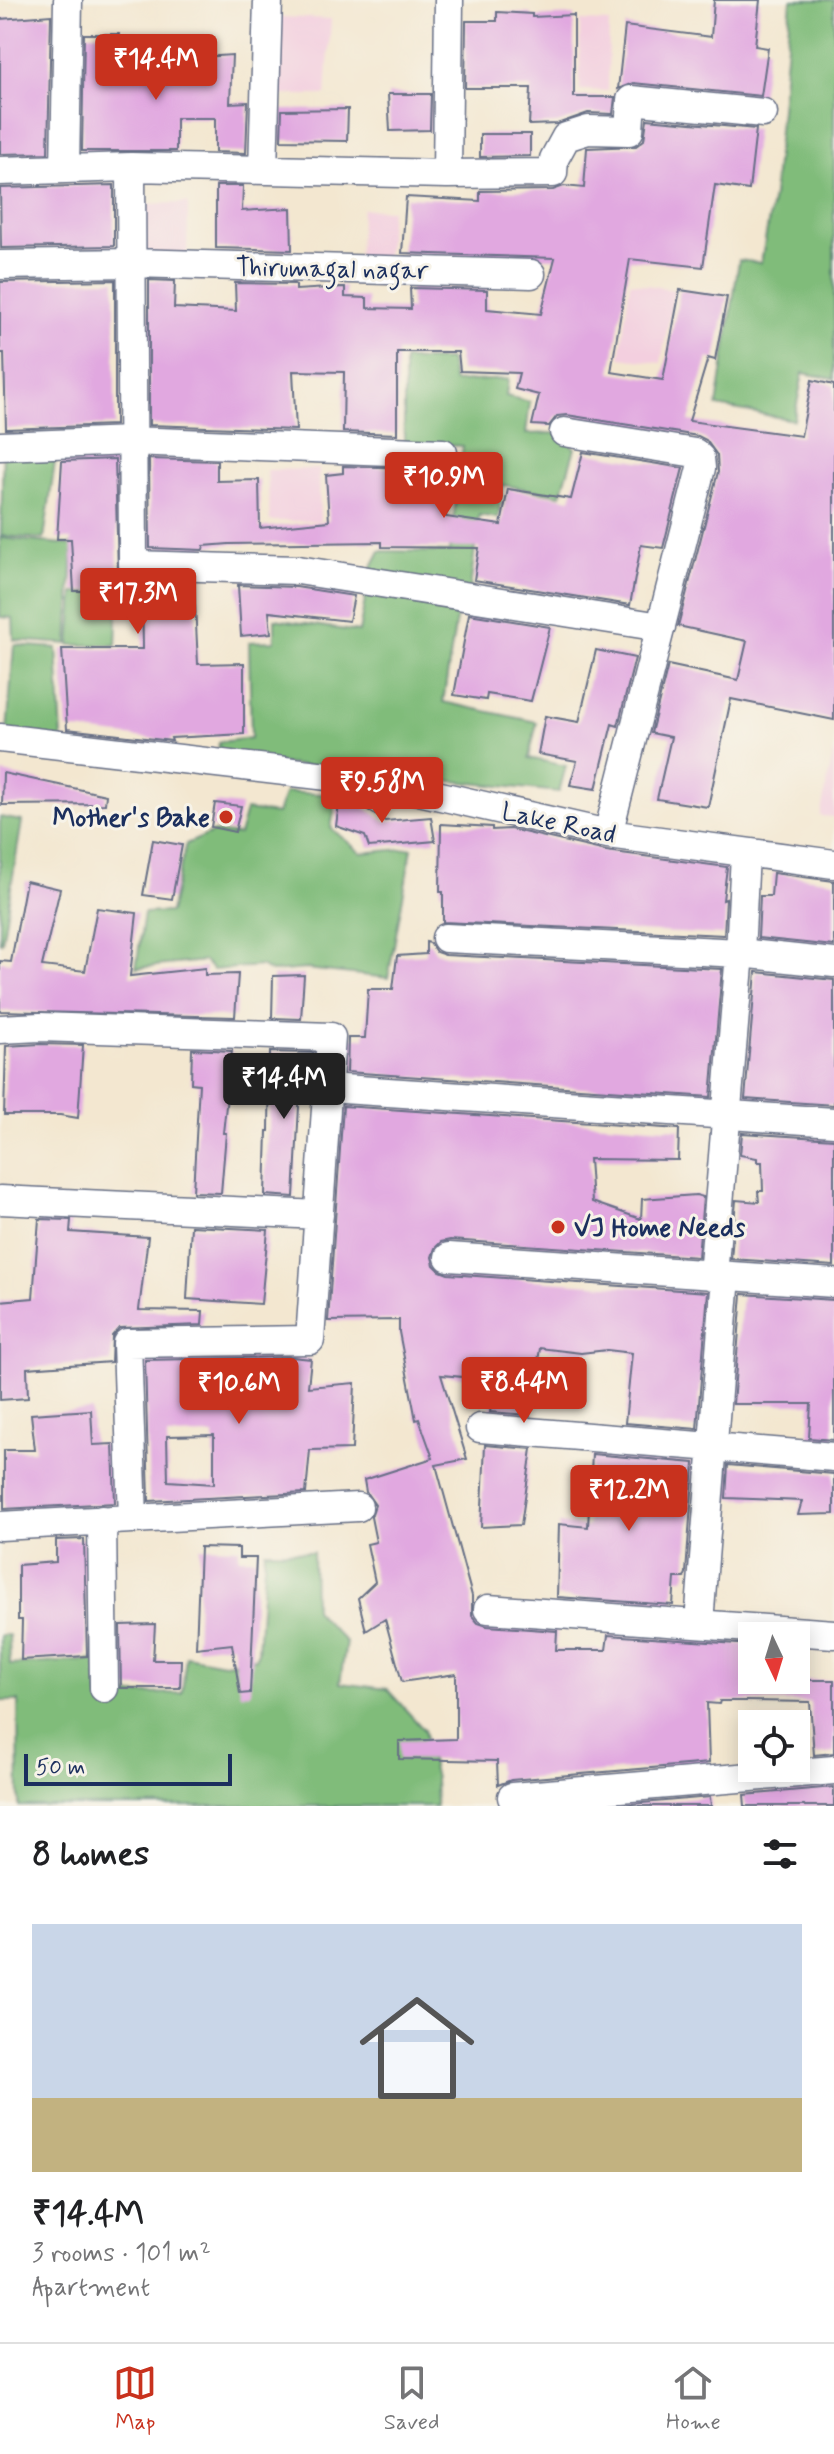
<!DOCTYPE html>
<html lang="en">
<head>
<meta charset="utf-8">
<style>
	body { margin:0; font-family:Mynerve,sans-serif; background:#f2f2f2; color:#202124; height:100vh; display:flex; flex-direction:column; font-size:30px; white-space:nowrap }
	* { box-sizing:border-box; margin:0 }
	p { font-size:26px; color:#757577 }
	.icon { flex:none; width:44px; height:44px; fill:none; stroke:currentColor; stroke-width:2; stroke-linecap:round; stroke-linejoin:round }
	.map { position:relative; height:1806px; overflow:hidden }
	.panel { display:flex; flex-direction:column; background:#fff; flex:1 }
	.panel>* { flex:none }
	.needle { width:52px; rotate:176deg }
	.buttons { position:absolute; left:738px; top:1622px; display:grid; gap:16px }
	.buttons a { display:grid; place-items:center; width:72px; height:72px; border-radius:0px; background:#fff; box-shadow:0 4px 20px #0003; font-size:40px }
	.scale { position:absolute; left:24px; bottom:20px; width:208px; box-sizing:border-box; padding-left:8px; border:4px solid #1b2f5e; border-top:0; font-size:22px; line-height:28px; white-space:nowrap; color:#1b2f5e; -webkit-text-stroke:6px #f7f3e8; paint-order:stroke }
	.price { position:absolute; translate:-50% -68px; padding:0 18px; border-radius:8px; background:#c8321e; color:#fff; font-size:26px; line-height:52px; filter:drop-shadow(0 2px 4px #0008) }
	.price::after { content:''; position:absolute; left:50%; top:48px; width:24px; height:18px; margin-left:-12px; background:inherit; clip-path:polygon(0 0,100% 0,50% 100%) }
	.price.active { background:#222; color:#fff }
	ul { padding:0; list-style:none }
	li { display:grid; align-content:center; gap:16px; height:424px; padding:0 32px }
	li+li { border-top:2px solid #e0e0e0 }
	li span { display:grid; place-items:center; height:248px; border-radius:0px; color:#555 }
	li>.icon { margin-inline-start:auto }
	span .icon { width:144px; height:144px; fill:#fffc; stroke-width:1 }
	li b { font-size:34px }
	h2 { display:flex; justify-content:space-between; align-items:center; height:96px; padding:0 32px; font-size:34px }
	.tab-bar { display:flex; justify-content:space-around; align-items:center; height:112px; border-top:2px solid #e0e0e0; background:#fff; font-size:22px; color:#757577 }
	.tab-bar a { display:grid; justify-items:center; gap:4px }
	.tab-bar .active { color:#c8321e }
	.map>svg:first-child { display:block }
	.built { fill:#f3cfdf }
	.forest { fill:#80bc7a; stroke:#4e766c; stroke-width:2 }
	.building { fill:#e1a8e0; fill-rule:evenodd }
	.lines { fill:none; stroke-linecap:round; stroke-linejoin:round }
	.street-casing { stroke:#676f86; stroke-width:31 }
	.street { stroke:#fff; stroke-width:28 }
	.poi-dot { fill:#c8321e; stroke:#f7f3e8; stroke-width:3 }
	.labels { text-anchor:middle; stroke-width:6; stroke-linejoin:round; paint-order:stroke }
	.street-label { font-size:26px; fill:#1b2f5e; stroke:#f7f3e8 }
	.poi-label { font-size:26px; font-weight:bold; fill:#1b2f5e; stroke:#f7f3e8; text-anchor:end }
</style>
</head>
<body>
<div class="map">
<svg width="834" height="1806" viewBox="0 0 834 1806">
	<rect width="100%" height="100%" fill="#f7f3e8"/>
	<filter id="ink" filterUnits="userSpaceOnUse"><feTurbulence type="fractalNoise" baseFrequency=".0125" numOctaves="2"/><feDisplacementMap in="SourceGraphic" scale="16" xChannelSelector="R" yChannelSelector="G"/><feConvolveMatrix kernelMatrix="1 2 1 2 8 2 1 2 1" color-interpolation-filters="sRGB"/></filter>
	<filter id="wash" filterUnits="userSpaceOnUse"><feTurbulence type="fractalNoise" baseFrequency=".006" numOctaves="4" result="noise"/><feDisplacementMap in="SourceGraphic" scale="32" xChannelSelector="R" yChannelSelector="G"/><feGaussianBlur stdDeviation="1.8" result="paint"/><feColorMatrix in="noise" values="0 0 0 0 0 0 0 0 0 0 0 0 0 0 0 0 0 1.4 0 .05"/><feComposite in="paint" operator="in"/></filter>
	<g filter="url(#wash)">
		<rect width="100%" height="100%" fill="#f3e7d0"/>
		<path class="built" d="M 280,17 L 331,19 L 326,95 L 275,95 Z
			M 580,21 L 609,22 L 608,91 L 580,90 Z
			M 188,203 L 187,260 L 139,257 L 138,204 Z
			M 362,209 L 391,210 L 386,261 L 358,259 Z
			M 630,282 L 674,290 L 661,363 L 620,358 Z
			M 319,469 L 320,521 L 270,521 L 267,470 Z
			M 834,750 L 834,817 L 820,816 Z"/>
		<path class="forest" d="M 791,0 L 834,0 L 834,379 L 803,373 L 794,420 L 717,406 L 739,260 L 761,263 L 773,196 Z
			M 404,360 L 449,360 L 454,382 L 508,379 L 506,396 L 530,402 L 526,434 L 556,433 L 575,448 L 561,495 L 503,485 L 498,518 L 479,515 L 470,589 L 367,576 L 380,551 L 449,552 L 463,446 L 404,444 Z
			M 57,448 L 44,539 L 1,536 L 3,450 Z
			M 0,538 L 73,545 L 68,644 L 14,640 L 13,618 L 0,617 Z
			M 367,589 L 458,607 L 443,702 L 537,722 L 529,758 L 566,766 L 559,792 L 218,757 L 219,742 L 251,738 L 249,642 L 275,641 L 275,619 L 359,632 Z
			M 74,593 L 118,593 L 116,645 L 70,645 Z
			M 14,645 L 57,648 L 62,739 L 7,732 Z
			M 285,792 L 337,795 L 331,828 L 361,853 L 412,848 L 388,978 L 306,969 L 271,972 L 261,966 L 213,970 L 204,961 L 136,968 L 144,913 L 170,912 L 186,844 L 214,832 L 239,835 L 246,810 L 277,814 Z
			M 0,817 L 22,821 L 2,942 L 0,942 Z
			M 265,1551 L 313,1552 L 314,1610 L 346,1642 L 340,1683 L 387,1689 L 424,1730 L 435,1779 L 436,1806 L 19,1806 L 18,1701 L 0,1701 L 0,1635 L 9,1635 L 10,1665 L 95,1660 L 99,1695 L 182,1693 L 186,1656 L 224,1663 L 255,1658 L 258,1652 Z"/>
		<g id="blocks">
			<path class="building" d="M 714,0 L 760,0 L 755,46 L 768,48 L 761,96 L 633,83 L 618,89 L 625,26 L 711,37 Z
				M 497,12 L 532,14 L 532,17 L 574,15 L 574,97 L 615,97 L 613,114 L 588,113 L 557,124 L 529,125 L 531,88 L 465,88 L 466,21 L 497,21 Z
				M 51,15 L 48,153 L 0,154 L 0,19 Z
				M 84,34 L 119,34 L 120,74 L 174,75 L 173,59 L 232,55 L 230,103 L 248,102 L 246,153 L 215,152 L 215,118 L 176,118 L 176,151 L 82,151 Z
				M 388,94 L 431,94 L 430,130 L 390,131 Z
				M 348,109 L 347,141 L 281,140 L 282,110 Z
				M 647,119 L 756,129 L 749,190 L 715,185 L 703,267 L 630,259 L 611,372 L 663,380 L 680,290 L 727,297 L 715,360 L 708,358 L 689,421 L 801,436 L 812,380 L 834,385 L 834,720 L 731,699 L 708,807 L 657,799 L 671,737 L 651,733 L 668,665 L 738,680 L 747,641 L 678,626 L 718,472 L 717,455 L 706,440 L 698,436 L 567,415 L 557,416 L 549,426 L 532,425 L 539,395 L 515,389 L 519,373 L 460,371 L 458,352 L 397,352 L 397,434 L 343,432 L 344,372 L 293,371 L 296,430 L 149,425 L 149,280 L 175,281 L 174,308 L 236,311 L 235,283 L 294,284 L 296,285 L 296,290 L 345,287 L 345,297 L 367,298 L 367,308 L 411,309 L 410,288 L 487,290 L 487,309 L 541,314 L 555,258 L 402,253 L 406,197 L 480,201 L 480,191 L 553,190 L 564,186 L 584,188 L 587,148 L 636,146 L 644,140 Z
				M 480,134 L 530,134 L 530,156 L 480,157 Z
				M 114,185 L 114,246 L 1,248 L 0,188 Z
				M 216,186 L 243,186 L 242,211 L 291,208 L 292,250 L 216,248 Z
				M 115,280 L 115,425 L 6,429 L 4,353 L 0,353 L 0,282 Z
				M 583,452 L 683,468 L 663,548 L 641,545 L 630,605 L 474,580 L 479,548 L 382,547 L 382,542 L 229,544 L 204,546 L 203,550 L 150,548 L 149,459 L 217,461 L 217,481 L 259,480 L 260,528 L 329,521 L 326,475 L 343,473 L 343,466 L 449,469 L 446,517 L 501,525 L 508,489 L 571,499 Z
				M 115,459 L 118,573 L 124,579 L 132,582 L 194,584 L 198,664 L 244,663 L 244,734 L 171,738 L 172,741 L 67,729 L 62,649 L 143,649 L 142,590 L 74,591 L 71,539 L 57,539 L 62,461 Z
				M 238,585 L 296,587 L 354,596 L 349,621 L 269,612 L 271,633 L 241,636 Z
				M 469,614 L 550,627 L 531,701 L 487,694 L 486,700 L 454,695 Z
				M 596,650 L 635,658 L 618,726 L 612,724 L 596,789 L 570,785 L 577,761 L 538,754 L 545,716 L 579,722 Z
				M 3,773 L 106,795 L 105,804 L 2,805 Z
				M 340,796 L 362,797 L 365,808 L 385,821 L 431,817 L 435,841 L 369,847 L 365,836 L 336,826 Z
				M 215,803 L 241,806 L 235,832 L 211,827 Z
				M 441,824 L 492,827 L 492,830 L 510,829 L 606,851 L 727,867 L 723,900 L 726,899 L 724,935 L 443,922 L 443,892 L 440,892 Z
				M 153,840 L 182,845 L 172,899 L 143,895 Z
				M 773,873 L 834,881 L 834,946 L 758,938 L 760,896 L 771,896 Z
				M 26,881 L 60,889 L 42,966 L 85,971 L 97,908 L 137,913 L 130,976 L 205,968 L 205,975 L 238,974 L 235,1017 L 0,1011 L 0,961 L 11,962 Z
				M 426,942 L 430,943 L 436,952 L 445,955 L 722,969 L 711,1097 L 347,1072 L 348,1038 L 365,1038 L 368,989 L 393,989 L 397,956 L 426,954 Z
				M 756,972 L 834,980 L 834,1105 L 745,1099 Z
				M 304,975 L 301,1019 L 272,1018 L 273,976 Z
				M 40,1044 L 83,1045 L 78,1118 L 60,1115 L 4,1115 L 6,1046 Z
				M 192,1049 L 232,1051 L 223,1133 L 226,1133 L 221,1193 L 193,1192 L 199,1084 L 191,1083 Z
				M 270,1052 L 313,1053 L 312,1070 L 301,1070 L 294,1197 L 265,1195 L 267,1131 L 269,1131 Z
				M 343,1106 L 679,1129 L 678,1160 L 589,1159 L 592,1202 L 641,1219 L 642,1199 L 696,1195 L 703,1197 L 698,1257 L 450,1240 L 441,1242 L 435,1248 L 432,1257 L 434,1265 L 440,1271 L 448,1274 L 708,1292 L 697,1429 L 625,1423 L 632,1353 L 607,1350 L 581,1353 L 540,1348 L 530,1415 L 490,1412 L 495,1380 L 441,1375 L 467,1459 L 436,1465 L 472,1596 L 472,1616 L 478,1623 L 487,1626 L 557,1631 L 556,1650 L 606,1650 L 608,1635 L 752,1645 L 752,1680 L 834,1680 L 834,1753 L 814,1755 L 810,1702 L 745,1701 L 720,1701 L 719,1704 L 707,1703 L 709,1763 L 511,1780 L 498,1785 L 497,1761 L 399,1759 L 399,1741 L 456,1739 L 456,1674 L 402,1682 L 385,1619 L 366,1631 L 358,1598 L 375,1582 L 367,1544 L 376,1542 L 371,1517 L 375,1505 L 366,1492 L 364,1480 L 433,1458 L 419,1419 L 416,1420 L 399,1332 L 399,1320 L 328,1321 Z
				M 742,1133 L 834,1139 L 834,1266 L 731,1259 L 736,1200 L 759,1202 L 758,1191 L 763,1191 L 762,1162 L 757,1162 L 757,1158 L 740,1155 Z
				M 39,1219 L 71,1220 L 70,1232 L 148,1237 L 139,1310 L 203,1311 L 202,1325 L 119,1328 L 112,1336 L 111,1362 L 27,1368 L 28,1398 L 0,1400 L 0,1301 L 33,1298 Z
				M 191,1226 L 268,1230 L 261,1304 L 187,1299 Z
				M 742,1294 L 834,1300 L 834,1440 L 809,1438 L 811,1404 L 733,1404 Z
				M 292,1357 L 311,1359 L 308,1387 L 355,1383 L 352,1449 L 310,1450 L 306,1493 L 149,1501 L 145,1360 ZM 214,1435 L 214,1484 L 168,1481 L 167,1436 Z
				M 91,1410 L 93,1445 L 113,1444 L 115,1503 L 4,1509 L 4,1450 L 35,1450 L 31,1414 Z
				M 485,1445 L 532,1449 L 521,1525 L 481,1527 Z
				M 592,1454 L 694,1463 L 686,1573 L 684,1578 L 675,1578 L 673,1605 L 557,1597 L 559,1524 L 588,1527 Z
				M 728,1465 L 834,1474 L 834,1514 L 798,1515 L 802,1501 L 726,1498 Z
				M 84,1539 L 87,1656 L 21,1660 L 22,1620 L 18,1620 L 18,1565 L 56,1562 L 56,1540 Z
				M 200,1547 L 239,1548 L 239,1558 L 256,1558 L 250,1693 L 240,1694 L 232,1644 L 196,1648 Z
				M 155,1624 L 153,1660 L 181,1660 L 180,1688 L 121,1688 L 120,1625 Z
				M 834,1787 L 834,1806 L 745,1806 L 744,1795 Z
				M 710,1797 L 711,1806 L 608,1806 Z"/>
		</g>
	</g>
	<g filter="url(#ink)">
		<use href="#blocks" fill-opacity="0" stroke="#676f86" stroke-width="2"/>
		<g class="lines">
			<defs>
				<path id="street" d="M 131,167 L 133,565 L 298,570 L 661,627
					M 65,169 L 68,0
					M 263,170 L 268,0
					M 0,171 L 131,167 L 447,174 L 553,173 L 554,159 L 566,137 L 588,130 L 629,131 L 631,100 L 763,113
					M 447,174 L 449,0
					M 0,265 L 132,263 L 531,274
					M 564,432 L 695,453 L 700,458 L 701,468 L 608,834
					M 0,446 L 131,441 L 443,453
					M 0,738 L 379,782 L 608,834 L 834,864
					M 446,938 L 740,953 L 834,963
					M 0,1029 L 40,1027 L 331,1037 L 310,1340 L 127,1343 L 133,1519
					M 328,1088 L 834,1122
					M 0,1200 L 319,1215
					M 449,1257 L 834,1283
					M 713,1276 L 740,953 L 745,854
					M 480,1428 L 834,1457
					M 102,1520 L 104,1688
					M 0,1526 L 358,1507
					M 488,1609 L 834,1634
					M 699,1623 L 726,1276
					M 512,1797 L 834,1770"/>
			</defs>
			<use href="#street" class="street-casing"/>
			<use href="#street" class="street"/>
		</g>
	</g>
	<g class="poi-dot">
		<circle cx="226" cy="817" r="8"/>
		<circle cx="558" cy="1227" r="8"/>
	</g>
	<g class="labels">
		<g class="street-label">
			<text transform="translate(332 268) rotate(1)" y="9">Thirumagal nagar</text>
			<text transform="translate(559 822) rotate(12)" y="9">Lake Road</text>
		</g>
		<g class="poi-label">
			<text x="210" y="826">Mother's Bake</text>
			<text x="574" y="1236" text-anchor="start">VJ Home Needs</text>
		</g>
	</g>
</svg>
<div class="buttons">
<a><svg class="needle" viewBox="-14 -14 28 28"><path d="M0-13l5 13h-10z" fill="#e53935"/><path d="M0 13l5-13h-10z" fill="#757577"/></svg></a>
<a><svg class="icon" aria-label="locate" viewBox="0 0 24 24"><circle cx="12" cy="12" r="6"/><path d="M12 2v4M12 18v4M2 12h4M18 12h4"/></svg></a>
</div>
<div class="scale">50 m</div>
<b class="price" style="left:156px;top:102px">₹14.4M</b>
<b class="price" style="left:444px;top:520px">₹10.9M</b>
<b class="price" style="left:138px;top:636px">₹17.3M</b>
<b class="price" style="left:382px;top:825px">₹9.58M</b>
<b class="price active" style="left:284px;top:1121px">₹14.4M</b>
<b class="price" style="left:524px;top:1425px">₹8.44M</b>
<b class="price" style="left:239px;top:1426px">₹10.6M</b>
<b class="price" style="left:629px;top:1533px">₹12.2M</b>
</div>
<section class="panel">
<h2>8 homes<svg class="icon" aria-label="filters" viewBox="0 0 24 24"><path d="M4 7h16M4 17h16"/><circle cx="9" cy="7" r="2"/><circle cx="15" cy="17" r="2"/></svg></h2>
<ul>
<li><span style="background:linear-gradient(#c9d6e8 70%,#c2b280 0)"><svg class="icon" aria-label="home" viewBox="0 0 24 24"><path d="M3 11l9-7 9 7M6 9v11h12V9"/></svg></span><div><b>₹14.4M</b><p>3 rooms · 101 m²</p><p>Apartment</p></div></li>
</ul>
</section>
<nav class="tab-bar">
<a class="active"><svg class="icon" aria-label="map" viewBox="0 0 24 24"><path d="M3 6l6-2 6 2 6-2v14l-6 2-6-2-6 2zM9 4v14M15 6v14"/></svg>Map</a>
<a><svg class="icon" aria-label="saved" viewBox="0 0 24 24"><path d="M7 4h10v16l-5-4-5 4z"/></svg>Saved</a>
<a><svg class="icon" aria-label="home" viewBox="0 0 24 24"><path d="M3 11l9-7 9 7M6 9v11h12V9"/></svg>Home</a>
</nav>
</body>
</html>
